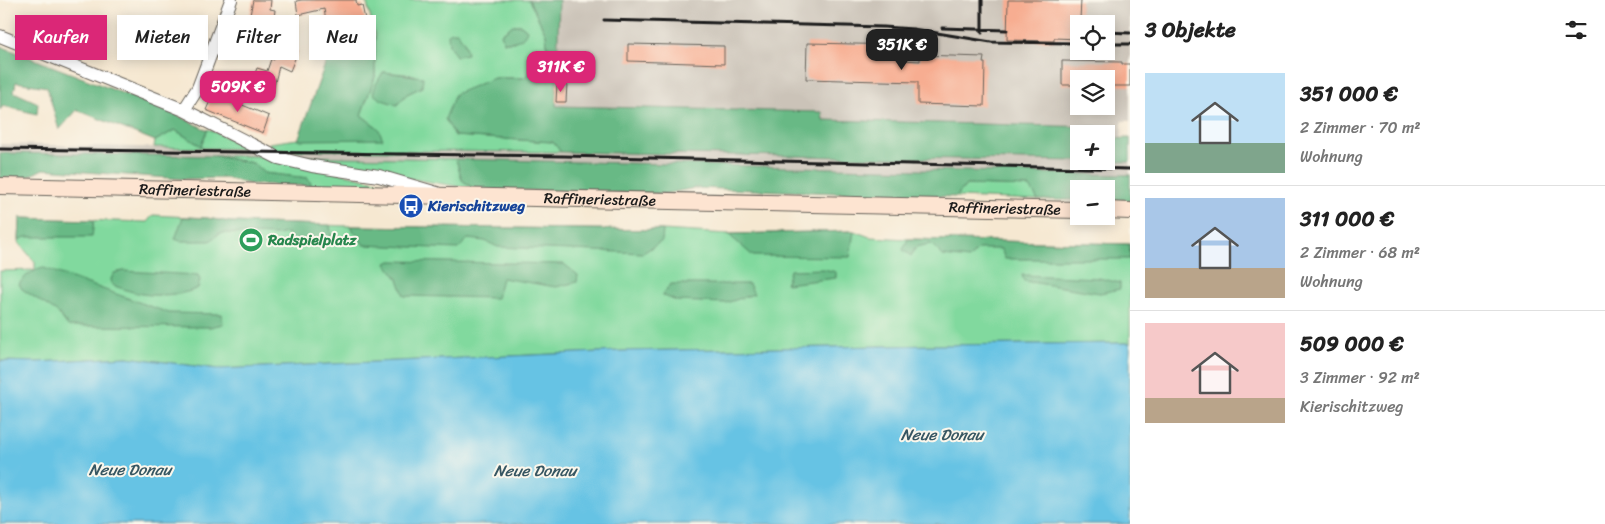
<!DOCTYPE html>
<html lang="de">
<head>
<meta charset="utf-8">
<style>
	body { margin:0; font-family:Sriracha,sans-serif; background:#f2f2f2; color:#222; height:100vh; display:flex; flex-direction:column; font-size:19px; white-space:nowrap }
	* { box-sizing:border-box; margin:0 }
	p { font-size:16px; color:#767676 }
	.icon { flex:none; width:28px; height:28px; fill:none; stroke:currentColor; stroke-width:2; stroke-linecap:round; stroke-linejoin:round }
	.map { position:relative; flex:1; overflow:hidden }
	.side { display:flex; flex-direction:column; background:#fff; width:475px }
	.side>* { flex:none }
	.banner { position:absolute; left:15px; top:15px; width:475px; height:45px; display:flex; gap:10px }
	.tools { position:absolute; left:1070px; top:15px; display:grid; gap:10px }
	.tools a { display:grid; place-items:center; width:45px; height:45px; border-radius:0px; background:#fff; box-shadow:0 2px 12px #0003; font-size:25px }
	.price { position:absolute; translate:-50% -42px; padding:0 11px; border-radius:10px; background:#db2777; color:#fff; font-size:16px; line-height:32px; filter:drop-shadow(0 1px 2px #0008) }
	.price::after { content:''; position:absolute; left:50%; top:30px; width:15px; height:11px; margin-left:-8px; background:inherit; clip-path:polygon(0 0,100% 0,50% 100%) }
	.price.selected { background:#222; color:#fff }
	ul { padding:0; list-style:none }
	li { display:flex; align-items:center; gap:15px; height:125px; padding:0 15px }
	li+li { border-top:1px solid #e0e0e0 }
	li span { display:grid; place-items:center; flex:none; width:140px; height:100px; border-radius:0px; color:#555 }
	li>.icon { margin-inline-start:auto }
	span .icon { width:60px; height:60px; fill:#fffc; stroke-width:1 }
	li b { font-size:21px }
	h2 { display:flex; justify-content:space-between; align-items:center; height:60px; padding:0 15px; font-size:21px }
	.tag { padding:0 18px; border-radius:0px; background:#fff; box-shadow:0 2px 12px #0003; font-size:18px; line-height:45px }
	.tag.selected { background:#db2777; color:#fff }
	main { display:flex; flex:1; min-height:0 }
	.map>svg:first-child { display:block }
	.industrial { fill:#cbc3b8; fill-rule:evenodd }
	.green { fill:#81d99e; stroke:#4e7a5d; fill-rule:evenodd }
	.forest { fill:#68b985; stroke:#426a50 }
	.water { fill:#66c3e4; stroke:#417080 }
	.building { fill:#f7ad91 }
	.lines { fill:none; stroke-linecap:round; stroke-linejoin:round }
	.street-casing { stroke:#68635b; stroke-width:14 }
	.secondary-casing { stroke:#68635b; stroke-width:18 }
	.street { stroke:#fff; stroke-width:12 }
	.secondary { stroke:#fde4d1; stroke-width:16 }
	.rail { stroke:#1c1c1c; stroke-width:3 }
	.labels { text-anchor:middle; stroke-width:4; stroke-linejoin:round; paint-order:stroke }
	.street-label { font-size:15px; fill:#1c1c1c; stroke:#fbf7ec }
	.transit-label { font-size:15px; font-weight:bold; fill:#164399; stroke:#fbf7ec; text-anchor:start }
	.leisure-label { font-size:15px; font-weight:bold; fill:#27864d; stroke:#fbf7ec; text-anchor:start }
	.water-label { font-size:16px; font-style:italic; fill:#365662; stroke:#fbf7ec }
</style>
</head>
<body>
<main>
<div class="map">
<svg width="1130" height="524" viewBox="0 0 1130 524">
	<rect width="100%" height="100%" fill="#fbf7ec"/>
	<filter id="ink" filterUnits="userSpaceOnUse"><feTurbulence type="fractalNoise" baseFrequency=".02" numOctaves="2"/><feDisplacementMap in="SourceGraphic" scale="10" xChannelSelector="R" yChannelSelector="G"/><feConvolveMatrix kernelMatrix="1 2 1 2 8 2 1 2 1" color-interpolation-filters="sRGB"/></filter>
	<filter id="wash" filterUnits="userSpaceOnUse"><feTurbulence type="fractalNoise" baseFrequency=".0096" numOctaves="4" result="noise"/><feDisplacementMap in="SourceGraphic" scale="20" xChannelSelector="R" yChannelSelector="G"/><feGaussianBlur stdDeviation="1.12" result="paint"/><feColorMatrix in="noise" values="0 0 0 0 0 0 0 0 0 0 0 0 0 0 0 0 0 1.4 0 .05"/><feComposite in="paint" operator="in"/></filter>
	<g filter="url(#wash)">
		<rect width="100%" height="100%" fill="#f6e8d1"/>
		<path class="industrial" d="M 559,0 L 1130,0 L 1130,121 L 1122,121 L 1121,139 L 1106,139 L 1106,134 L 1097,134 L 1097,127 L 822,120 L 822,112 L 556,106 ZM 1079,24 L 1106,24 L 1106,51 L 1079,51 ZM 1079,79 L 1106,79 L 1106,106 L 1079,106 Z
			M 0,144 L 267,150 L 461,150 L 1130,162 L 1130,175 L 456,159 L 0,153 Z"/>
		<path class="green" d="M 366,0 L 529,0 L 546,34 L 548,55 L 524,78 L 494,78 L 455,136 L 553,142 L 561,152 L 270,150 L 269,143 L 378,128 L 361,115 L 375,77 L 375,36 ZM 513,25 L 521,25 L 527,30 L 514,42 L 504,42 L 501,34 ZM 383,72 L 415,75 L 422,87 L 407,94 Z
			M 208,129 L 251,149 L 154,147 L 155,141 L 175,130 L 201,146 Z
			M 215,156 L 266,156 L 384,183 L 383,187 L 312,186 L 308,178 L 263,173 L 253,163 Z
			M 284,156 L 456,159 L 462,180 L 474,189 L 363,171 Z
			M 966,185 L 1031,187 L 1038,200 L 956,197 Z
			M 153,215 L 207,218 L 230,222 L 350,226 L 663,230 L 728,234 L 854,231 L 870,237 L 908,239 L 1130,244 L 1130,343 L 937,345 L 622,351 L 218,369 L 127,357 L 37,362 L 0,361 L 0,271 L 35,270 L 35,262 L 19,243 L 20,218 L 147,222 Z"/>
		<path class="forest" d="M 529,0 L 559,0 L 556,106 L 822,112 L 823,120 L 1097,127 L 1097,134 L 1079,134 L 1079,161 L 561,152 L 553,142 L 455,136 L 445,119 L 455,94 L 494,78 L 524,78 L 548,55 L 546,34 Z
			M 513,25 L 521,25 L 527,30 C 524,41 514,42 504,42 L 501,34 Z
			M 452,32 L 457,32 L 464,42 L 467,54 L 456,56 L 449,45 L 448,34 Z
			M 375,36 L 375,77 L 361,115 L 378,128 L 383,139 L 298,140 L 329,53 Z
			M 0,46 L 171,112 L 207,130 L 201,146 L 175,130 L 155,141 L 77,110 L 59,130 L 47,87 L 16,82 L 14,92 L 38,103 L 37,114 L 3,106 L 0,110 Z
			M 383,72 L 423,77 L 422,87 L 407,94 L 397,105 L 382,100 L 373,94 L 376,84 Z
			M 1130,138 L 1130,162 L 1093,161 L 1106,161 L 1106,139 Z
			M 0,153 L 215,156 L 253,163 L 264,173 L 308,178 L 312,186 L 249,184 L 226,178 L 183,179 L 43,169 L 27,177 L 0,178 Z
			M 456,159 L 1130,175 L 1130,201 L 1106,201 L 1106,189 L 1079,189 L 1079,200 L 1038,200 L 1030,187 L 966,185 L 956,197 L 695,188 L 664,194 L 474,189 L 462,180 Z
			M 183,217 L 207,218 L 230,222 L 330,225 L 332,239 L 323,244 L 287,246 L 290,239 L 287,233 L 276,235 L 220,233 L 210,241 L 180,241 L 175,239 Z
			M 20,218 L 94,220 L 92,237 L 26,237 L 19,240 Z
			M 350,226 L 663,230 L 662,241 L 643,253 L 498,247 L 485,241 L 468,239 L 458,249 L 364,245 Z
			M 854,231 L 850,257 L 753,256 L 728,234 Z
			M 908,239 L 1129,244 L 1130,259 L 1005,259 L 1001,249 L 978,249 L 969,259 L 943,256 L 931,244 L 916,247 L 911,256 L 903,250 Z
			M 391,261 L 564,264 L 578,275 L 577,282 L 556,287 L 502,278 L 497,298 L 404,296 L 398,279 L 386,263 Z
			M 44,268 L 169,313 L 222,314 L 223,324 L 210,327 L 68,326 L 58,313 L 22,289 L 19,284 C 26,275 33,270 44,268 Z
			M 824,269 L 836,272 L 836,278 L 786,284 L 790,270 Z
			M 123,271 L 198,275 L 200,280 L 198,288 C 190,292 183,293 175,294 C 147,297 137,294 112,285 L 111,279 L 114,273 Z
			M 1022,275 L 1099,278 L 1120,283 L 1120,289 L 1100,293 L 1024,281 Z
			M 671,284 L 749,284 L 754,294 L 726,303 L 676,301 L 662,295 Z"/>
		<path class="water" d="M 1130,343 L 1130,524 L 0,524 L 0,361 L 37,362 L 127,357 L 218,369 L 622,351 L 937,345 Z"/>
		<g id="blocks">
			<path class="building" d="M 253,0 L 271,0 L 270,9 L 275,10 L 274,18 L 250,15 Z
				M 302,0 L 356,0 L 357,6 L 362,5 L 367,29 L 329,37 L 324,9 L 298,15 L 296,1 Z
				M 1008,0 L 1081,0 L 1079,39 L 1054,38 L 1054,41 L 1007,40 Z
				M 807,43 L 903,45 L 902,60 L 920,61 L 920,55 L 984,57 L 983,63 L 985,63 L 984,106 L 918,104 L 918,82 L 806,79 Z
				M 628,44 L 724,46 L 724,64 L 628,61 Z
				M 281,45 L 298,51 L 290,71 L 279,66 L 273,91 L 269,90 L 267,98 L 252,94 L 257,77 L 254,76 L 257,68 L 267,71 L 271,59 L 274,60 Z
				M 1062,61 L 1122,62 L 1122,64 L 1130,64 L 1130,86 L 1106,86 L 1106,79 L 1079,79 L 1079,85 L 1062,85 Z
				M 557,83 L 567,83 L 566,102 L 556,102 Z
				M 214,92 L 224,96 L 223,97 L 269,116 L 263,133 L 206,110 Z"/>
		</g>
	</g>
	<g filter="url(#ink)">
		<use href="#blocks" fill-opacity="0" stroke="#68635b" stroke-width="1"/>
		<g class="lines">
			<defs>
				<path id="street" d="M 0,36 L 184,110 L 278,158 L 312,166 L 379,176 L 437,193
					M 184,110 L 198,88 L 231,0"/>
				<g id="secondary">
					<path id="s1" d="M 0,186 L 1079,210"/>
					<path d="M 1106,210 L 1130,211"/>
				</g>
			</defs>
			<use href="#street" class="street-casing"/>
			<use href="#secondary" class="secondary-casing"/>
			<use href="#street" class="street"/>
			<use href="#secondary" class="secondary"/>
			<path class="rail" d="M 604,20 L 884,27 L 913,29 L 991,42 L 1079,43
				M 942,28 L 1007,30
				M 1106,32 L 1130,33
				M 982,33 L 982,0
				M 1106,44 L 1130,44
				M 0,149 L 563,156 L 1130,169"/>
		</g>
	</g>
	<defs>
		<symbol id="bus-disc" viewBox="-11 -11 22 22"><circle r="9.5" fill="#1a4fb4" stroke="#fbf7ec"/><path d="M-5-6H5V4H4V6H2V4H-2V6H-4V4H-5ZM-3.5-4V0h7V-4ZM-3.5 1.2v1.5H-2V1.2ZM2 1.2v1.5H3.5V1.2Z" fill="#fff"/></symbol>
		<symbol id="stadium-disc" viewBox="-11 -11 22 22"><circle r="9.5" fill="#2e9e5b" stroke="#fbf7ec"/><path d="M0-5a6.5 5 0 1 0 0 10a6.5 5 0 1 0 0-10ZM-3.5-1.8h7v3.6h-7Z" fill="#fff"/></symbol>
	</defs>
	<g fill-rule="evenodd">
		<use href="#bus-disc" x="397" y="192" width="28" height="28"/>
		<use href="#stadium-disc" x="237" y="226" width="28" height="28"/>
	</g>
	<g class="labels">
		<g class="street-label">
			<text dy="5" stroke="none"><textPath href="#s1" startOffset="195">Raffineriestraße</textPath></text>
			<text dy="5" stroke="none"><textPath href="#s1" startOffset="600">Raffineriestraße</textPath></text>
			<text dy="5" stroke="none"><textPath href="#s1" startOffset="1005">Raffineriestraße</textPath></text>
		</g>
		<g class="transit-label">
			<text x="428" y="211">Kierischitzweg</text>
		</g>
		<g class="leisure-label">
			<text x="268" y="245">Radspielplatz</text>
		</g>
		<g class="water-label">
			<text x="942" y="440">Neue Donau</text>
			<text x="130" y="475">Neue Donau</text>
			<text x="535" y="476">Neue Donau</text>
		</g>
	</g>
</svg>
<div class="tools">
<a><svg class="icon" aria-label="locate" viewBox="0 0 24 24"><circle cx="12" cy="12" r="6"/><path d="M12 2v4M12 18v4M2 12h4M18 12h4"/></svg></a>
<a><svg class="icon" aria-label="layers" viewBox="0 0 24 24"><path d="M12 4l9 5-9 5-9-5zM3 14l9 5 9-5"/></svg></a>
<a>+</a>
<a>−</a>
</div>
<b class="price selected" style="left:902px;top:71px">351K €</b>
<b class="price" style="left:561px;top:93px">311K €</b>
<b class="price" style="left:238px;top:113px">509K €</b>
<div class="banner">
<a class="tag selected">Kaufen</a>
<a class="tag">Mieten</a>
<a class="tag">Filter</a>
<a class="tag">Neu</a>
</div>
</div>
<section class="side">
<h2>3 Objekte<svg class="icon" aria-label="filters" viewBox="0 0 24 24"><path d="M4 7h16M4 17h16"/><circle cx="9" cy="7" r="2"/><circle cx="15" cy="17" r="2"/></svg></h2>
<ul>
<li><span style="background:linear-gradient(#bfe0f5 70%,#7fa58c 0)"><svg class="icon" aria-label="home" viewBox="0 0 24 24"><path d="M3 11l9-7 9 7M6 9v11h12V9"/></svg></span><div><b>351 000 €</b><p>2 Zimmer · 70 m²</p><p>Wohnung</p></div></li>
<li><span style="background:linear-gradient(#a9c7e8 70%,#b9a48a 0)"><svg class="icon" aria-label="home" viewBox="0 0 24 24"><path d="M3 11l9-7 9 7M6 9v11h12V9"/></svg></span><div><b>311 000 €</b><p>2 Zimmer · 68 m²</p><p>Wohnung</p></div></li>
<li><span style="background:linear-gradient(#f6c9c9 75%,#b9a48a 0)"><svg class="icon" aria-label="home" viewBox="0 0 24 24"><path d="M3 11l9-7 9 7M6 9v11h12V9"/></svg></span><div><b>509 000 €</b><p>3 Zimmer · 92 m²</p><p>Kierischitzweg</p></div></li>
</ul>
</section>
</main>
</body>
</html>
